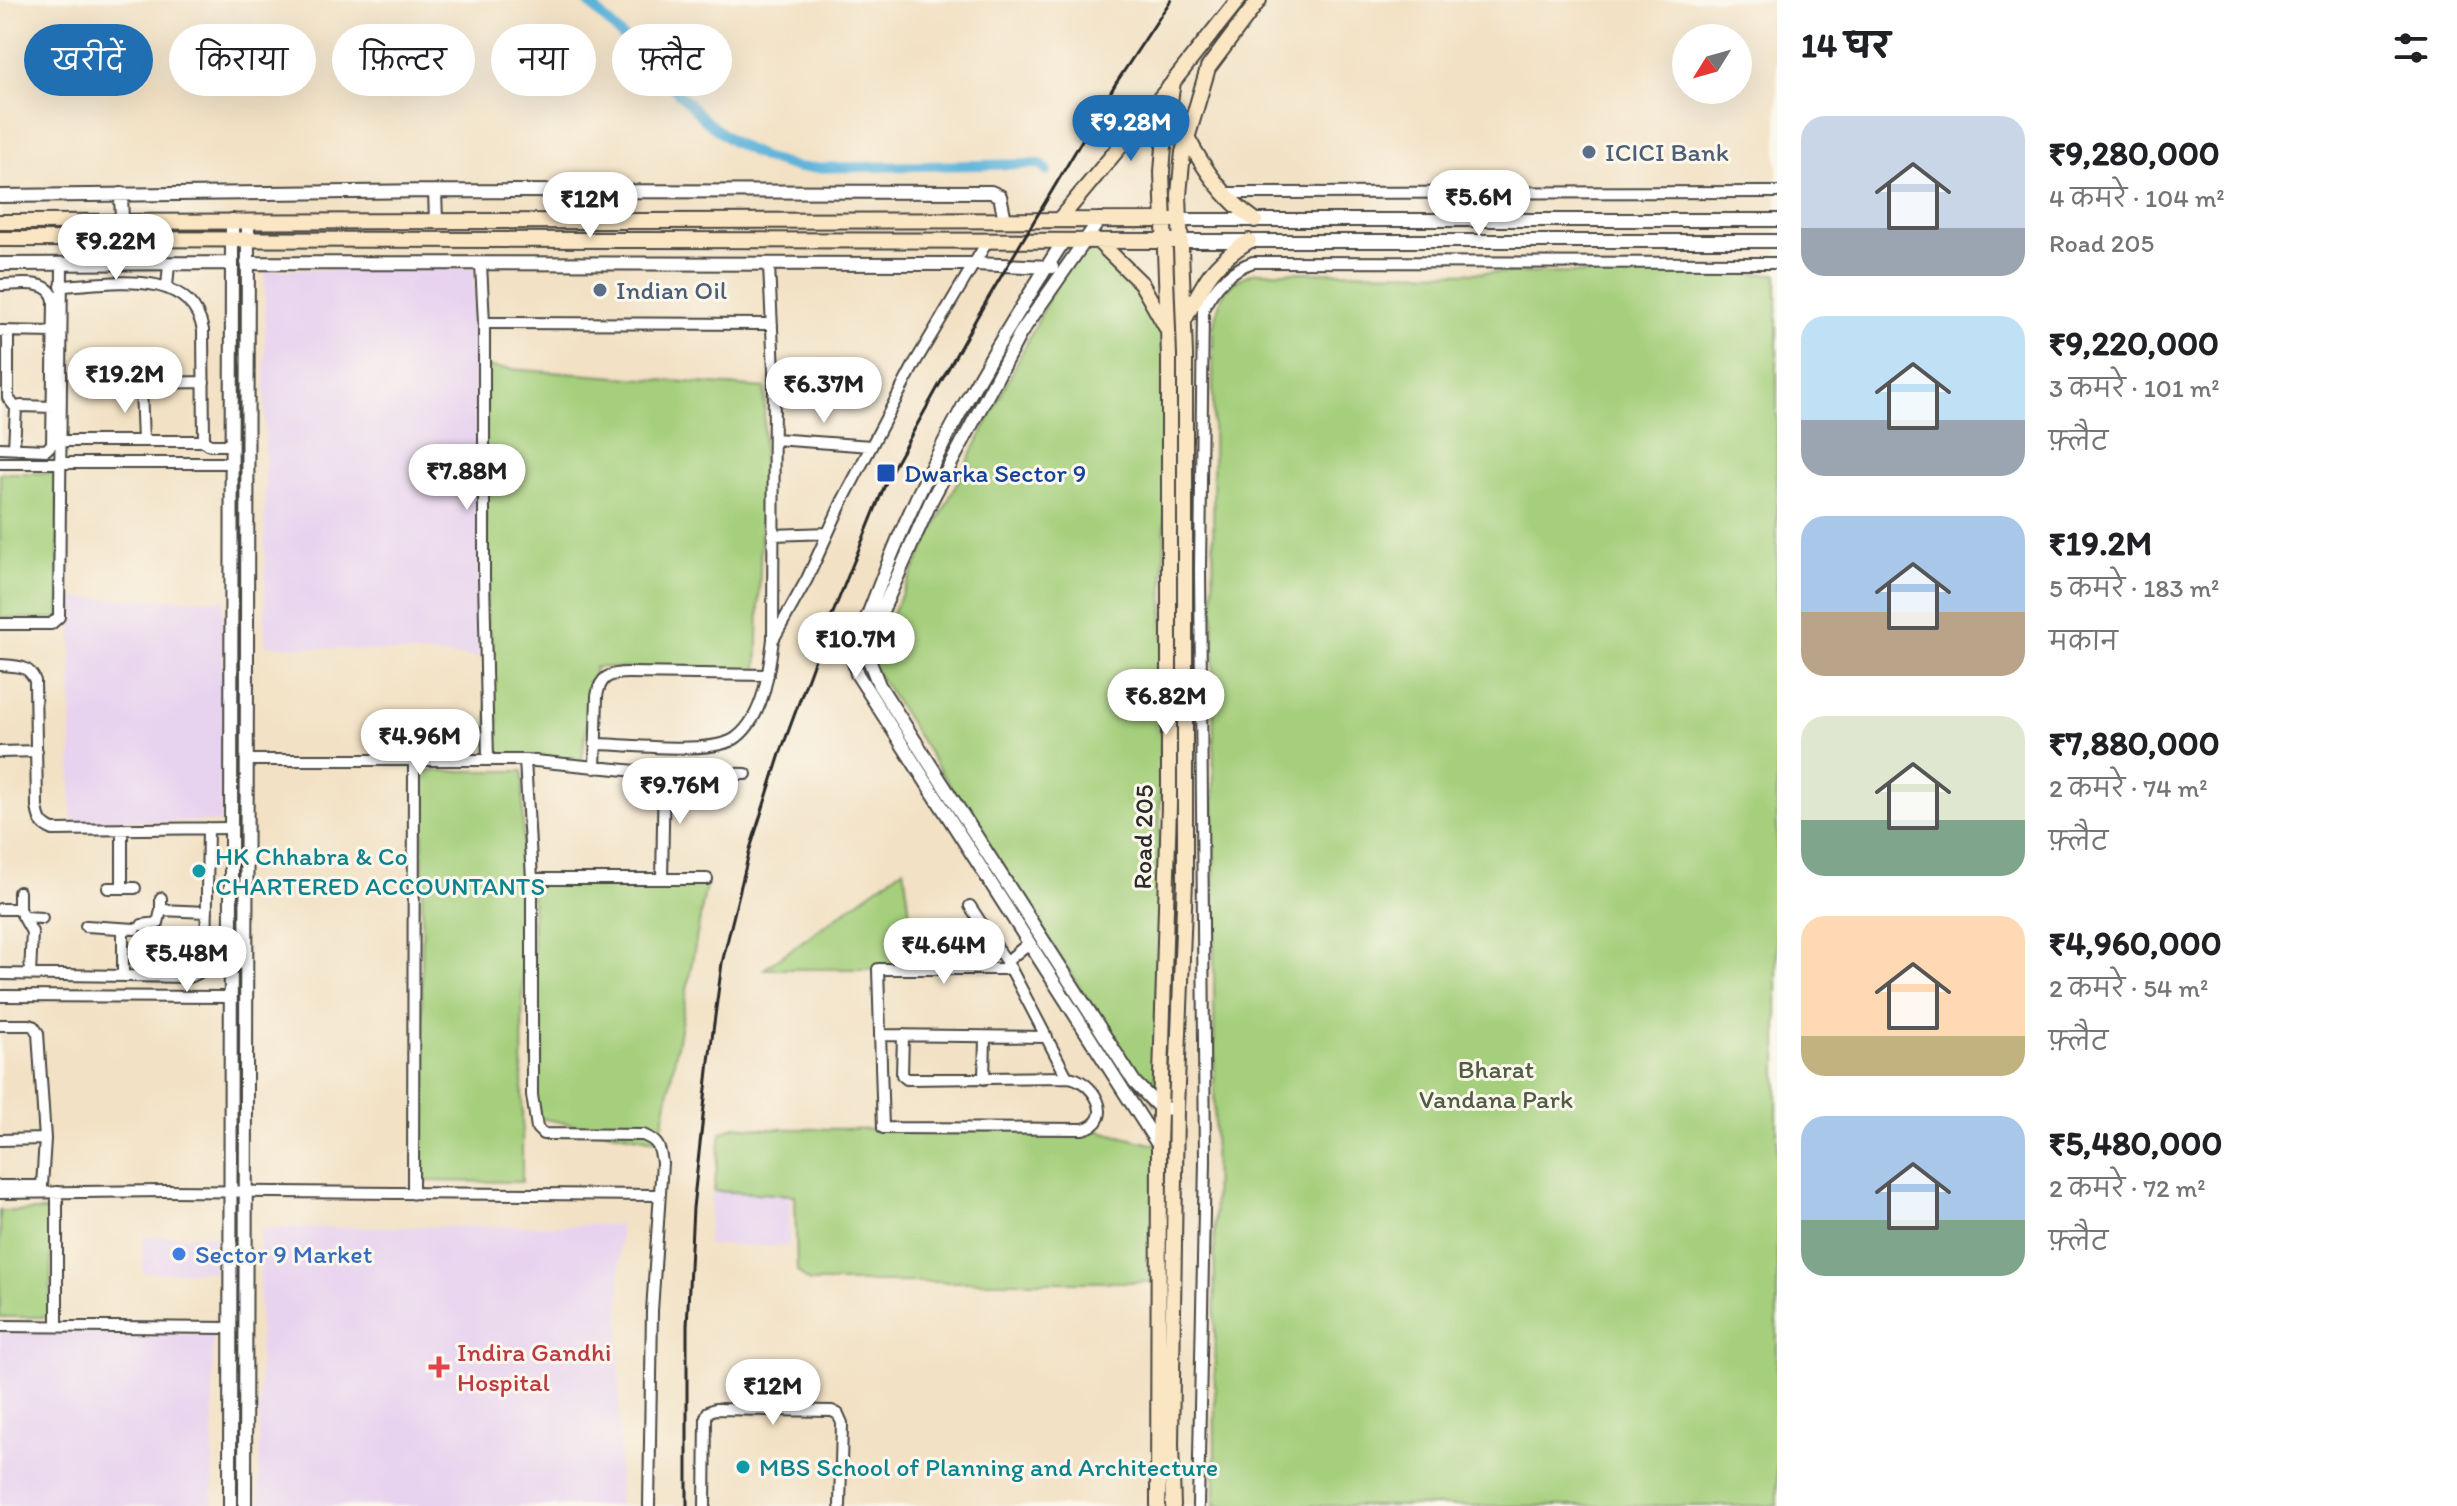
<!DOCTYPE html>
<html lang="hi">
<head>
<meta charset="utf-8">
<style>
	body { margin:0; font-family:Itim,"Playpen Sans Deva",sans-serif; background:#f6f6f6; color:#202124; height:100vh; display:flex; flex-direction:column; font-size:30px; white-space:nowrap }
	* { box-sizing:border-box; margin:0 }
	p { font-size:26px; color:#757577 }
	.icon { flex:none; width:44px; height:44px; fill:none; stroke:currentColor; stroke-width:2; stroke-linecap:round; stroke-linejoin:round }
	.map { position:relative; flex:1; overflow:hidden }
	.details { display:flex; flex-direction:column; background:#fff; width:680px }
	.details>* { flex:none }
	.banner { position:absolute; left:24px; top:24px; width:760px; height:72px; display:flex; gap:16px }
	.needle { width:52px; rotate:233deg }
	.tools { position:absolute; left:1672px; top:24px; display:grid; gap:16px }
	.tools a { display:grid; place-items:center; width:80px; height:80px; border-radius:50%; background:#fff; box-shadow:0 8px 32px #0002; font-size:40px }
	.price { position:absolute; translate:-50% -68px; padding:0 18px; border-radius:28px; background:#fff; color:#222; font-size:26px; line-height:52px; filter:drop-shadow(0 2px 4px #0008) }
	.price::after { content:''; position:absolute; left:50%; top:48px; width:24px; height:18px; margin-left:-12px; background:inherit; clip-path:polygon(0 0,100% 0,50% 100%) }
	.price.current { background:#1f6fb2; color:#fff }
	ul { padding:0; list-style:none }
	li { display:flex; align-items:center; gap:24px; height:200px; padding:0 24px }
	li span { display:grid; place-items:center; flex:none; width:224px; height:160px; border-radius:24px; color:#555 }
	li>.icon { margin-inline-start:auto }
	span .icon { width:96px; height:96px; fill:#fffc; stroke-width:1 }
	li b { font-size:34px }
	h2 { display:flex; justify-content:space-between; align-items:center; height:96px; padding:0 24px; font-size:34px }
	.tag { padding:0 28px; border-radius:36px; background:#fff; box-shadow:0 8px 32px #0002; font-size:28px; line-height:72px }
	.tag.current { background:#1f6fb2; color:#fff }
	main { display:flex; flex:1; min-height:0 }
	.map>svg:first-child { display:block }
	.built { fill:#e7d2ef }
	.green { fill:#a5cf7b; stroke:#687d53; stroke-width:2 }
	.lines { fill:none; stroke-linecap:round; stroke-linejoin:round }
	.canal { stroke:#5db3da; stroke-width:10 }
	.minor-casing { stroke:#494642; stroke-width:14 }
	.tertiary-casing { stroke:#494642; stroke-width:16 }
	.secondary-casing { stroke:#494642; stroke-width:18 }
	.minor { stroke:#fff; stroke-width:10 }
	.tertiary { stroke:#fff; stroke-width:12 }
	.secondary { stroke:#fbe6c4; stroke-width:14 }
	.rail { stroke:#2b2b2b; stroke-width:3 }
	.service-dot { fill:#5c6f8a; stroke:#fbf7ec; stroke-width:3 }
	.transit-dot { fill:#1a4fb4; stroke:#fbf7ec; stroke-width:3 }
	.culture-dot { fill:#0f9aa8; stroke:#fbf7ec; stroke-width:3 }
	.shop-dot { fill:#3f7fe0; stroke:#fbf7ec; stroke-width:3 }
	.health-dot { fill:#e0444e; stroke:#fbf7ec; stroke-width:3 }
	.labels { text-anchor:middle; stroke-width:6; stroke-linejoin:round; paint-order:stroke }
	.service-label { font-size:26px; fill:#4e5e75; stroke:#fbf7ec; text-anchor:start }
	.transit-label { font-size:26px; fill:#164399; stroke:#fbf7ec; text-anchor:start }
	.street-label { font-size:26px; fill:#2b2b2b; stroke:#fbf7ec }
	.culture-label { font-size:26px; fill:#0d838f; stroke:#fbf7ec; text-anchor:start }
	.park-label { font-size:26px; fill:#505c43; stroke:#fbf7ec }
	.shop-label { font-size:26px; fill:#366cbe; stroke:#fbf7ec; text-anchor:start }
	.health-label { font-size:26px; fill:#be3a42; stroke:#fbf7ec; text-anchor:start }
</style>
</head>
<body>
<main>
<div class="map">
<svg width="1777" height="1506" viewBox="0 0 1777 1506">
	<rect width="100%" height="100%" fill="#fbf7ec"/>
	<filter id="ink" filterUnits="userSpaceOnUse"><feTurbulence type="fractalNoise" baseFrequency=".0125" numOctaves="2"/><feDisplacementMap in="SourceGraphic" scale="16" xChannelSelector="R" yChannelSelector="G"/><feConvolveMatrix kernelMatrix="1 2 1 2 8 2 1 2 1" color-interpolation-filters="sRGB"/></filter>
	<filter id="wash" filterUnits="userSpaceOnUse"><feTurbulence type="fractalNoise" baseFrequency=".006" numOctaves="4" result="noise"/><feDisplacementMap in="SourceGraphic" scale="32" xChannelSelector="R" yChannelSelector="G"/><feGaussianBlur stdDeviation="1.8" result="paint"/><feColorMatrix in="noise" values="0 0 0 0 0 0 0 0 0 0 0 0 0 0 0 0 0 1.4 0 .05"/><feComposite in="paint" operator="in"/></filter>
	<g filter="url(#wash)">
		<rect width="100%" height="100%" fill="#f2e1c4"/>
		<path class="built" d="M 474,268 L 479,657 L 265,645 L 265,270 Z
			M 72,598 L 223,600 L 221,822 L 71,820 Z
			M 712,1191 L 790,1193 L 789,1246 L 707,1245 Z
			M 620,1225 L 619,1506 L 259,1506 L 260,1228 Z
			M 214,1235 L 215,1271 L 143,1273 L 143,1237 Z
			M 0,1332 L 213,1334 L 213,1506 L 0,1506 Z"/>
		<path class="green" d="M 1085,241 L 1117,258 L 1168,331 L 1155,1104 L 869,660 L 1064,268 Z
			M 1256,272 L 1777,274 L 1777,1506 L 1215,1506 L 1213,329 C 1219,298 1224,282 1256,272 Z
			M 484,367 L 765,388 L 757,675 L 595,667 L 581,766 L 488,760 Z
			M 0,473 L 57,473 L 60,619 L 0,618 Z
			M 423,771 L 523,771 L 522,1182 L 421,1181 Z
			M 904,868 L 917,969 L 764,969 Z
			M 532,879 L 707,879 L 663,1123 L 655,1140 L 534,1117 Z
			M 735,1126 L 768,1129 L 1088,1128 L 1159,1146 L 1158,1282 L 809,1282 L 797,1271 L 795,1195 L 714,1191 L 721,1133 Z
			M 0,1211 L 52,1211 L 50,1317 L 0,1317 Z"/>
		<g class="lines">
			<path class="canal" d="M 586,0 L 707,122 L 733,142 L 765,158 L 798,168 L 1041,164 L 1047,171"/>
		</g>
	</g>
	<g filter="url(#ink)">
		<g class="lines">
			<defs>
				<path id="minor" d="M 1223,193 L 1777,192
					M 481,264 L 484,323 L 484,577 L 488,760
					M 0,285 C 18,285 50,278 54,300 L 52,444 L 46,450 L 0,448
					M 61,286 C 108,284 190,266 203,330 L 204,441 L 210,445 L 232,445
					M 167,287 L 169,264
					M 484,323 L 772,324
					M 0,331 L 54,332
					M 8,331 L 8,398 L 16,408
					M 149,383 L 204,382
					M 141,388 L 143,441
					M 774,439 L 871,446
					M 61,441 L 204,441
					M 14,448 L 16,408 L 21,406 L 53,407
					M 0,463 L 232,463
					M 773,535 L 828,533
					M 0,624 L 51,624 L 59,617 L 62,264
					M 774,638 L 807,579 L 843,500 L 916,361 L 987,242
					M 0,665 C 15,666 30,665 35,681 L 37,807 C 39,819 41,825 53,830 L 231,828
					M 595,744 C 627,744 714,756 737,737 C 764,716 769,671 773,639 L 774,371 L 769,266
					M 0,752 L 37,751
					M 246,760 L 525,760 L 646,772 L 746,774
					M 525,760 L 532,879 L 532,1095 L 537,1128 L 543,1134 L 643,1135 C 658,1141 660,1147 662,1163 L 652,1311 L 649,1506
					M 595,768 L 597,696 C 600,677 609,673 628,673 L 768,675
					M 122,829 L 122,888
					M 532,879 L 707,879
					M 662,879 L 664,773
					M 108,888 L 135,888
					M 19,892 L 19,909 L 32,932 L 30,974
					M 970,906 L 1011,969 L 1067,1077 C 1092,1078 1118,1121 1083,1129 L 883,1128 L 878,969 L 1011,969
					M 0,909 L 19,909
					M 161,910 L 161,898
					M 25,917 L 42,918
					M 142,925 L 158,923 L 161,910 L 207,912
					M 86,926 L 135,929
					M 1006,962 L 1029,943
					M 0,974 L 189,977 C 199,974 203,971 206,961 L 208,828
					M 123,976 L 123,929
					M 0,996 L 230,997
					M 0,1025 L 29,1025 L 33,1026 L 38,1033 L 45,1139 L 0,1140
					M 880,1035 L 1047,1037
					M 903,1035 L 902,1075 L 907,1079 L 1067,1077
					M 984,1079 L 985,1037
					M 0,1186 L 42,1186 L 45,1139
					M 57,1192 L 57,1326
					M 0,1193 L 163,1191 L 658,1195
					M 413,1194 L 414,760
					M 0,1326 L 230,1328
					M 705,1506 L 706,1417 L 708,1412 L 715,1409 L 832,1411 L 838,1414 L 842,1423 L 840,1506
					M 1198,1506 L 1205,1161 L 1200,570 L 1203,309 C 1214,287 1229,270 1253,262 L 1777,263"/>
				<path id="tertiary" d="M 435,191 L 436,221
					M 121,194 L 122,221
					M 0,196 L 435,191 L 991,192 L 1000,196 L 1005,220
					M 1100,219 L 1020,334 L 931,501 L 883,609 L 869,650 L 869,660 L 879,685 L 1135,1083 L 1160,1108 L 1176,1109
					M 1180,220 L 1777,220
					M 1181,241 L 1777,241
					M 1063,242 C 993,349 928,460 882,579 C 872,606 860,632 853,659 L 857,674 L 1159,1146
					M 247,263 L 973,264 L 1052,267
					M 0,264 L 232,263
					M 230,1506 L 232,220
					M 245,1506 L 248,221"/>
				<path id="secondary" d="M 1187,137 C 1204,169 1224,199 1255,220
					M 1059,220 L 1171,85
					M 0,222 L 1172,220
					M 0,239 L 1173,241
					M 1098,241 L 1141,283 L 1166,327
					M 1185,319 C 1204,282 1212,263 1249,241
					M 1158,1506 L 1159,1146 L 1169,805 L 1169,356 L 1162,172 L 1165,134 L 1173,82 L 1238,0
					M 1173,1506 L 1171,1444 L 1176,1109 L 1185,881 L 1185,355 L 1179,195 L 1183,152 L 1208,68 L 1259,0"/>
			</defs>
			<use href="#minor" class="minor-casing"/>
			<use href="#tertiary" class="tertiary-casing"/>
			<use href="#secondary" class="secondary-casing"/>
			<use href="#minor" class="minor"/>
			<use href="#tertiary" class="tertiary"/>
			<use href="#secondary" class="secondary"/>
			<path class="rail" d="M 687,1506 L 687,1326 L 693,1208 L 709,1061 L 722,963 L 750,849 L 780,754 L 820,645 L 889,475 L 977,317 L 1116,83 L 1171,0"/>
		</g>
	</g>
	<g class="service-dot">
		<circle cx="1589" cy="152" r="8"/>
		<circle cx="600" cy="290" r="8"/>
	</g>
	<rect class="transit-dot" x="876" y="463" width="20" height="20" rx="4"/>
	<g class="culture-dot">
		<circle cx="199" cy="871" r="8"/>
		<circle cx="743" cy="1467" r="8"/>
	</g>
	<circle class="shop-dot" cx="179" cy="1254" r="8"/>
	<path class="health-dot" d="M435 1355h8v8h8v8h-8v8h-8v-8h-8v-8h8z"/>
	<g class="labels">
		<g class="service-label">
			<text x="1605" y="161">ICICI Bank</text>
			<text x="616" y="299">Indian Oil</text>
		</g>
		<g class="transit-label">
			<text x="904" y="482">Dwarka Sector 9</text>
		</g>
		<g class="street-label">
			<text transform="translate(1143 837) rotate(-89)" y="9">Road 205</text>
		</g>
		<g class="culture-label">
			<text x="215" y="865">HK Chhabra &amp; Co<tspan x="215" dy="30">CHARTERED ACCOUNTANTS</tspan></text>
			<text x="759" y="1476">MBS School of Planning and Architecture</text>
		</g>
		<g class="park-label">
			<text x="1496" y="1078">Bharat<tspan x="1496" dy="30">Vandana Park</tspan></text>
		</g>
		<g class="shop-label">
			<text x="195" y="1263">Sector 9 Market</text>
		</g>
		<g class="health-label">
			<text x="457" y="1361">Indira Gandhi<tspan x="457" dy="30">Hospital</tspan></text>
		</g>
	</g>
</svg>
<div class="tools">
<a><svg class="needle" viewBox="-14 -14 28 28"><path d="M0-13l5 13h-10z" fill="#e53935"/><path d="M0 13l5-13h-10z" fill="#757577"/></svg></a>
</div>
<b class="price current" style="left:1131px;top:163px">₹9.28M</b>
<b class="price" style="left:1479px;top:238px">₹5.6M</b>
<b class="price" style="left:590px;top:240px">₹12M</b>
<b class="price" style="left:116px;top:282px">₹9.22M</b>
<b class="price" style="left:125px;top:415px">₹19.2M</b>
<b class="price" style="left:824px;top:425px">₹6.37M</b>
<b class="price" style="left:467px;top:512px">₹7.88M</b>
<b class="price" style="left:856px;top:680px">₹10.7M</b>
<b class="price" style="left:1166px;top:737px">₹6.82M</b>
<b class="price" style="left:420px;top:777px">₹4.96M</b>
<b class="price" style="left:680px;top:826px">₹9.76M</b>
<b class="price" style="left:944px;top:986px">₹4.64M</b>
<b class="price" style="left:187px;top:994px">₹5.48M</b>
<b class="price" style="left:773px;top:1427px">₹12M</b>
<div class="banner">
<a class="tag current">खरीदें</a>
<a class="tag">किराया</a>
<a class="tag">फ़िल्टर</a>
<a class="tag">नया</a>
<a class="tag">फ़्लैट</a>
</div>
</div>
<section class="details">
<h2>14 घर<svg class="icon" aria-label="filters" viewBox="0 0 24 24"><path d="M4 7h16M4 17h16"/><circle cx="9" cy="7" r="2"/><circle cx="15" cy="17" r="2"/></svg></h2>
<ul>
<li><span style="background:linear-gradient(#c9d6e8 70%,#9aa5b1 0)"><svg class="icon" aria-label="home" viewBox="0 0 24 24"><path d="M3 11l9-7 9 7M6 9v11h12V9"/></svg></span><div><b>₹9,280,000</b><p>4 कमरे · 104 m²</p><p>Road 205</p></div></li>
<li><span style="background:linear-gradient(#bfe0f5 65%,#9aa5b1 0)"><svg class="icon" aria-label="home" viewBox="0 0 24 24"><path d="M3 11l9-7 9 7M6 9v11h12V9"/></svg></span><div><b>₹9,220,000</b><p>3 कमरे · 101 m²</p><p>फ़्लैट</p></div></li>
<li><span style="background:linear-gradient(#a9c7e8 60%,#b9a48a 0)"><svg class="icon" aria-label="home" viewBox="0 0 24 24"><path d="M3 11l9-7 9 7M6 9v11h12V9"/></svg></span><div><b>₹19.2M</b><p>5 कमरे · 183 m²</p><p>मकान</p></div></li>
<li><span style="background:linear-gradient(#dfe7d0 65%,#7fa58c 0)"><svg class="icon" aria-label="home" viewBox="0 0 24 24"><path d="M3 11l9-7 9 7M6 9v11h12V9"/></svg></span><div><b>₹7,880,000</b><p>2 कमरे · 74 m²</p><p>फ़्लैट</p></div></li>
<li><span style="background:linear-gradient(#ffd9b3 75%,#c2b280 0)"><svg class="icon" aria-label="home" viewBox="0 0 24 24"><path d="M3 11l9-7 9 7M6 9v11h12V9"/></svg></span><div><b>₹4,960,000</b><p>2 कमरे · 54 m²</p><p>फ़्लैट</p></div></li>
<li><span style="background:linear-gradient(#a9c7e8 65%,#7fa58c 0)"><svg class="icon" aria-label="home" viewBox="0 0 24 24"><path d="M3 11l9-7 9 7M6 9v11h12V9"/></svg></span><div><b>₹5,480,000</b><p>2 कमरे · 72 m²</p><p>फ़्लैट</p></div></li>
</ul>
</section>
</main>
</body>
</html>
